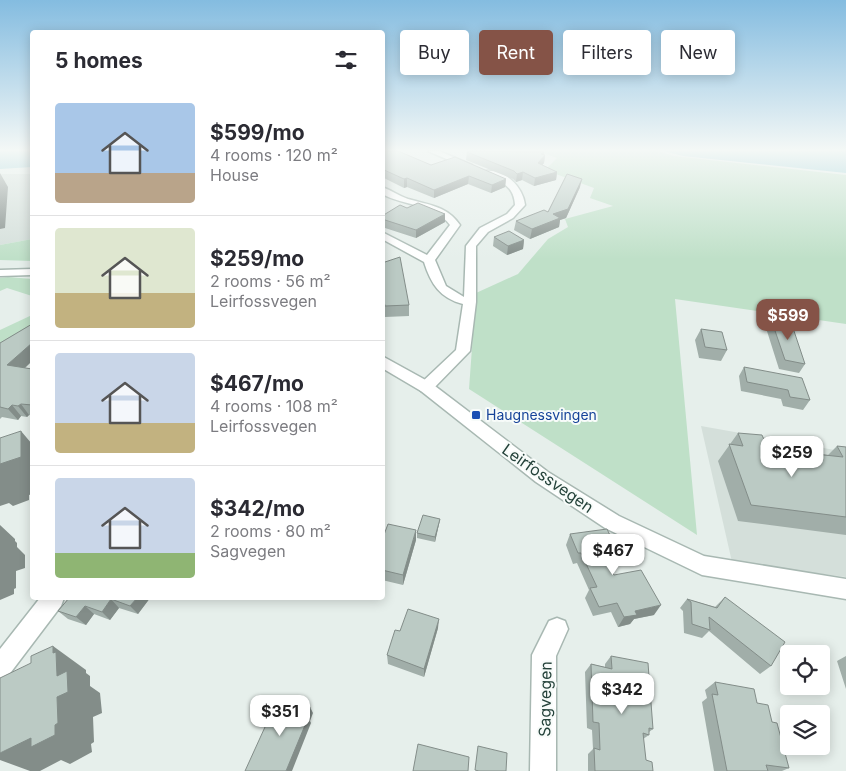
<!DOCTYPE html>
<html lang="en">
<head>
<meta charset="utf-8">
<style>
	body { margin:0; font-family:Inter,sans-serif; background:#f7f7f7; color:#2b2b33; height:100vh; display:flex; flex-direction:column; font-size:19px; white-space:nowrap }
	* { box-sizing:border-box; margin:0 }
	p { font-size:16px; color:#7c7c81 }
	.icon { flex:none; width:28px; height:28px; fill:none; stroke:currentColor; stroke-width:2; stroke-linecap:round; stroke-linejoin:round }
	.map { position:relative; flex:1; overflow:hidden }
	.panel { position:absolute; left:30px; top:30px; width:355px; height:570px; display:flex; flex-direction:column; background:#fff; border-radius:5px; box-shadow:0 2px 12px #0003 }
	.panel>* { flex:none }
	.banner { position:absolute; left:400px; top:30px; width:370px; height:45px; display:flex; gap:10px }
	.tools { position:absolute; left:780px; top:645px; display:grid; gap:10px }
	.tools a { display:grid; place-items:center; width:50px; height:50px; border-radius:5px; background:#fff; box-shadow:0 2px 12px #0003; font-size:25px }
	.price { position:absolute; translate:-50% -42px; padding:0 11px; border-radius:10px; background:#fff; color:#222; font-size:16px; line-height:32px; filter:drop-shadow(0 1px 2px #0008) }
	.price::after { content:''; position:absolute; left:50%; top:30px; width:15px; height:11px; margin-left:-8px; background:inherit; clip-path:polygon(0 0,100% 0,50% 100%) }
	.price.on { background:#855347; color:#fff }
	ul { padding:0; list-style:none }
	li { display:flex; align-items:center; gap:15px; height:125px; padding:0 25px }
	li+li { border-top:1px solid #e1e1e2 }
	li span { display:grid; place-items:center; flex:none; width:140px; height:100px; border-radius:5px; color:#555 }
	li>.icon { margin-inline-start:auto }
	span .icon { width:60px; height:60px; fill:#fffc; stroke-width:1 }
	li b { font-size:21px }
	h2 { display:flex; justify-content:space-between; align-items:center; height:60px; padding:0 25px; font-size:21px }
	.tag { padding:0 18px; border-radius:5px; background:#fff; box-shadow:0 2px 12px #0003; font-size:18px; line-height:45px }
	.tag.on { background:#855347; color:#fff }
	.map>svg:first-child { display:block }
	.built { fill:#d4dfda }
	.green { fill:#bfe0c8 }
	.water { fill:#8ec9d4 }
	.lines { fill:none; stroke-linecap:round; stroke-linejoin:round }
	.minor-casing { stroke:#a8b8b2; stroke-width:3 }
	.tertiary-casing { stroke:#a8b8b2; stroke-width:3 }
	.minor { fill:#fff; fill-rule:evenodd }
	.tertiary { fill:#fff; fill-rule:evenodd }
	.wall { fill:#a1aea9 }
	.shaded-wall { fill:#838d89 }
	.building { fill:#bbcac4; stroke:#838d89 }
	.transit-dot { fill:#1a4fb4; stroke:#f7fbf9; stroke-width:2 }
	.labels { text-anchor:middle; stroke-width:4; stroke-linejoin:round; paint-order:stroke }
	.transit-label { font-size:14px; fill:#164399; stroke:#f7fbf9; text-anchor:start }
	.near-street-label { font-size:16px; fill:#24423a; stroke:#f7fbf9 }
</style>
</head>
<body>
<div class="map">
<svg width="846" height="771" viewBox="0 0 846 771">
	<rect width="100%" height="100%" fill="#e6efeb"/>
	<path class="built" d="M 0,174 L 32,174 L 32,239 L 0,245 Z
		M 701,426 L 846,452 L 846,577 L 732,562 Z"/>
	<path class="green" d="M 538,151 L 658,151 L 674,156 L 846,175 L 846,324 L 675,299 L 697,535 L 469,389 L 476,293 L 518,274 L 548,239 L 568,227 L 565,219 L 613,206 L 590,198 L 594,188 L 545,170 L 557,158 Z
		M 32,239 L 32,261 L 0,260 L 0,245 Z
		M 8,277 L 32,279 L 32,296 L 7,288 L 0,291 L 0,278 Z
		M 32,315 L 32,328 L 0,350 L 0,330 Z"/>
	<path class="water" d="M 0,151 L 32,151 L 32,167 L 0,169 Z
		M 664,151 L 846,151 L 846,173 L 683,156 Z"/>
	<g class="lines">
		<defs>
			<path id="minor" d="M 428,151 L 439,151 L 472,165 L 465,167 Z
				M 486,171 C 505,169 523,187 525,205 L 513,218 L 488,232 L 476,246 L 476,302 L 470,351 L 431,391 L 426,392 L 421,391 L 418,387 L 421,383 L 456,350 L 463,304 C 440,298 431,284 424,262 L 382,239 L 382,232 L 427,255 L 450,225 C 435,204 404,206 382,194 L 382,187 C 391,190 399,196 408,199 C 429,205 447,206 460,225 L 435,260 L 446,286 L 464,297 L 466,246 L 480,228 L 507,214 L 515,205 C 514,186 502,182 486,175 Z
				M 40,598 L 64,598 L 61,606 L 8,676 L 0,680 L 0,649 Z
				M 557,618 L 565,621 L 568,629 L 556,656 L 556,771 L 530,771 L 532,655 L 549,621 Z"/>
			<path id="tertiary" d="M 32,269 L 32,275 L 0,276 L 0,270 Z
				M 382,356 L 431,383 L 548,472 L 619,516 L 704,556 L 846,579 L 846,599 L 702,575 L 605,528 L 536,482 L 421,391 L 382,368 Z"/>
		</defs>
		<use href="#minor" class="minor-casing"/>
		<use href="#tertiary" class="tertiary-casing"/>
		<use href="#minor" class="minor"/>
		<use href="#tertiary" class="tertiary"/>
	</g>
	<path class="wall" d="M 382,151 L 431,165 L 506,179 L 505,187 L 491,193 L 468,184 L 434,198 L 407,187 L 404,188 L 382,177 Z
		M 467,152 L 544,152 L 543,155 L 545,155 L 544,163 L 542,165 L 557,172 L 556,180 L 534,186 L 522,180 L 516,182 L 513,179 L 466,160 Z
		M 580,187 L 566,218 L 560,220 L 559,227 L 530,239 L 514,230 L 516,221 L 548,212 Z
		M 407,208 L 445,214 L 445,222 L 416,238 L 382,227 L 382,216 Z
		M 494,237 L 524,240 L 523,249 L 507,255 L 493,246 Z
		M 382,263 L 409,305 L 409,316 L 385,317 L 382,298 Z
		M 771,319 L 805,364 L 799,373 L 779,369 L 766,328 Z
		M 32,324 L 32,361 L 25,368 L 32,369 L 32,416 L 29,415 L 27,417 L 21,416 L 18,420 L 2,417 L 0,419 L 0,343 Z
		M 701,329 L 727,350 L 721,361 L 699,358 L 695,340 Z
		M 744,367 L 810,400 L 803,410 L 783,406 L 781,399 L 741,391 L 739,376 Z
		M 738,433 L 768,449 L 828,455 L 837,446 L 846,447 L 846,535 L 738,521 L 718,461 Z
		M 440,519 L 439,524 L 435,542 L 417,538 L 417,533 Z
		M 570,534 L 616,548 L 610,559 L 606,559 L 614,575 L 654,615 L 634,619 L 630,624 L 618,627 L 611,612 L 593,616 L 585,598 L 589,590 L 577,563 L 573,564 L 566,545 Z
		M 382,540 L 416,540 L 403,585 L 382,580 Z
		M 725,597 L 771,666 L 760,674 L 709,631 L 702,638 L 684,633 L 683,611 L 680,608 L 687,599 L 715,607 Z
		M 69,598 L 150,598 L 138,614 L 119,608 L 110,620 L 94,614 L 86,625 L 68,619 L 58,611 Z
		M 438,628 L 424,677 L 388,664 L 387,655 L 400,631 Z
		M 611,656 L 653,729 L 649,732 L 649,735 L 643,739 L 646,760 L 653,771 L 588,771 L 588,754 L 593,749 L 592,730 L 587,728 L 585,672 L 591,664 L 605,667 L 605,664 Z
		M 846,656 L 846,689 L 837,661 Z
		M 715,682 L 757,703 L 772,722 L 789,768 L 782,771 L 714,771 L 702,702 L 707,698 L 705,690 Z"/>
	<path class="shaded-wall" d="M 544,152 L 543,157 L 545,155 L 544,163 L 537,171 L 538,163 L 541,154 Z
		M 523,172 L 522,180 L 516,182 L 517,174 Z
		M 557,172 L 556,180 L 534,186 L 535,178 Z
		M 0,173 L 8,187 L 5,228 L 0,229 Z
		M 469,176 L 468,184 L 434,198 L 434,190 Z
		M 407,178 L 407,187 L 404,188 L 404,179 Z
		M 506,179 L 505,187 L 491,193 L 492,185 Z
		M 582,179 L 580,187 L 566,218 L 560,220 L 559,227 L 530,239 L 532,229 L 553,214 Z
		M 445,214 L 445,222 L 416,238 L 416,230 Z
		M 524,240 L 523,249 L 507,255 L 508,246 Z
		M 32,343 L 32,361 L 16,376 L 7,365 Z
		M 21,404 L 29,415 L 27,417 L 18,406 Z
		M 12,405 L 21,416 L 18,420 L 8,409 Z
		M 21,431 L 32,444 L 32,494 L 29,495 L 29,500 L 13,506 L 9,503 L 0,506 L 0,464 Z
		M 440,519 L 439,524 L 435,542 L 435,537 Z
		M 0,525 L 15,539 L 15,541 L 17,543 L 17,547 L 25,555 L 25,568 L 16,571 L 16,588 L 14,589 L 14,594 L 0,600 Z
		M 416,530 L 416,540 L 403,585 L 403,575 Z
		M 137,598 L 150,598 L 138,614 L 130,606 Z
		M 111,599 L 119,608 L 110,620 L 102,612 Z
		M 661,605 L 654,615 L 634,619 L 630,624 L 618,627 L 624,617 L 635,611 Z
		M 85,606 L 94,614 L 86,625 L 76,617 Z
		M 439,619 L 438,628 L 424,677 L 424,669 Z
		M 53,646 L 86,670 L 86,673 L 90,676 L 90,686 L 100,693 L 102,713 L 93,717 L 94,742 L 91,744 L 92,752 L 70,764 L 61,760 L 40,771 L 30,771 L 0,760 L 0,753 L 55,725 L 57,676 L 53,653 Z
		M 310,707 L 313,713 L 310,721 L 311,723 L 292,771 L 286,771 Z"/>
	<path class="building" d="M 382,151 L 398,151 L 431,165 L 455,157 L 506,179 L 492,185 L 469,176 L 434,190 L 407,178 L 404,179 L 382,169 Z
		M 470,151 L 544,152 L 541,154 L 545,155 L 538,163 L 557,172 L 535,178 L 523,172 L 517,174 L 514,171 L 467,152 Z
		M 567,174 L 582,179 L 568,209 L 553,214 L 560,218 L 532,229 L 516,221 L 544,210 L 548,212 Z
		M 418,203 L 445,214 L 416,230 L 382,219 L 382,216 L 400,205 L 407,208 Z
		M 509,231 L 524,240 L 508,246 L 494,237 Z
		M 400,257 L 409,305 L 385,306 L 382,291 L 382,263 Z
		M 771,319 L 791,322 L 805,364 L 785,360 Z
		M 32,324 L 32,343 L 7,365 L 32,369 L 32,405 L 21,404 L 18,406 L 12,405 L 8,409 L 0,407 L 0,343 Z
		M 701,329 L 722,332 L 727,350 L 705,347 Z
		M 744,367 L 802,378 L 810,400 L 790,397 L 788,390 L 747,382 Z
		M 21,431 L 21,457 L 0,464 L 0,438 Z
		M 738,433 L 762,435 L 768,449 L 843,457 L 837,446 L 846,447 L 846,517 L 751,505 L 729,444 L 743,446 Z
		M 423,515 L 440,519 L 435,537 L 417,533 Z
		M 388,524 L 416,530 L 403,575 L 382,570 L 382,540 Z
		M 607,529 L 616,548 L 601,550 L 614,575 L 641,570 L 661,605 L 635,611 L 637,615 L 624,617 L 617,603 L 599,607 L 590,588 L 597,587 L 581,553 L 578,553 L 570,534 Z
		M 725,597 L 785,642 L 771,666 L 709,617 L 710,630 L 692,624 L 691,602 L 687,599 L 717,608 Z
		M 69,598 L 137,598 L 130,606 L 111,599 L 102,612 L 85,606 L 76,617 L 58,611 Z
		M 408,609 L 439,619 L 424,669 L 387,655 L 395,630 L 400,631 Z
		M 53,646 L 53,653 L 56,652 L 57,676 L 67,671 L 68,692 L 57,697 L 58,723 L 55,725 L 55,735 L 31,747 L 31,738 L 0,753 L 0,678 L 31,663 L 31,656 Z
		M 611,656 L 648,663 L 653,729 L 649,728 L 649,735 L 643,733 L 646,760 L 652,762 L 653,771 L 595,771 L 594,748 L 600,750 L 599,723 L 593,722 L 591,664 L 612,669 Z
		M 715,682 L 754,689 L 757,703 L 768,705 L 772,722 L 777,723 L 789,768 L 766,765 L 768,771 L 727,771 L 712,694 L 718,695 Z
		M 282,697 L 310,707 L 306,717 L 308,718 L 286,771 L 245,771 L 275,705 L 278,706 Z
		M 418,744 L 469,757 L 468,771 L 413,771 Z
		M 478,746 L 507,753 L 506,771 L 479,771 L 475,770 Z"/>
	<linearGradient id="sky" x2="0" y2="1"><stop stop-color="#84bce0"/><stop offset="0.58" stop-color="#f4f8f6"/><stop offset="1" stop-color="#f4f8f6" stop-opacity="0"/></linearGradient>
	<rect width="846" height="259" fill="url(#sky)"/>
	<rect class="transit-dot" x="471" y="410" width="10" height="10" rx="2.5"/>
	<g class="labels">
		<g class="transit-label">
			<text x="486" y="420">Haugnessvingen</text>
		</g>
		<g class="near-street-label">
			<text transform="translate(548 478) rotate(35)" y="6">Leirfossvegen</text>
			<text transform="translate(545 699) rotate(-89)" y="6">Sagvegen</text>
		</g>
	</g>
</svg>
<div class="tools">
<a><svg class="icon" aria-label="locate" viewBox="0 0 24 24"><circle cx="12" cy="12" r="6"/><path d="M12 2v4M12 18v4M2 12h4M18 12h4"/></svg></a>
<a><svg class="icon" aria-label="layers" viewBox="0 0 24 24"><path d="M12 4l9 5-9 5-9-5zM3 14l9 5 9-5"/></svg></a>
</div>
<b class="price on" style="left:788px;top:341px">$599</b>
<b class="price" style="left:792px;top:478px">$259</b>
<b class="price" style="left:613px;top:576px">$467</b>
<b class="price" style="left:622px;top:715px">$342</b>
<b class="price" style="left:280px;top:737px">$351</b>
<div class="banner">
<a class="tag">Buy</a>
<a class="tag on">Rent</a>
<a class="tag">Filters</a>
<a class="tag">New</a>
</div>
<section class="panel">
<h2>5 homes<svg class="icon" aria-label="filters" viewBox="0 0 24 24"><path d="M4 7h16M4 17h16"/><circle cx="9" cy="7" r="2"/><circle cx="15" cy="17" r="2"/></svg></h2>
<ul>
<li><span style="background:linear-gradient(#a9c7e8 70%,#b9a48a 0)"><svg class="icon" aria-label="home" viewBox="0 0 24 24"><path d="M3 11l9-7 9 7M6 9v11h12V9"/></svg></span><div><b>$599/mo</b><p>4 rooms · 120 m²</p><p>House</p></div></li>
<li><span style="background:linear-gradient(#dfe7d0 65%,#c2b280 0)"><svg class="icon" aria-label="home" viewBox="0 0 24 24"><path d="M3 11l9-7 9 7M6 9v11h12V9"/></svg></span><div><b>$259/mo</b><p>2 rooms · 56 m²</p><p>Leirfossvegen</p></div></li>
<li><span style="background:linear-gradient(#c9d6e8 70%,#c2b280 0)"><svg class="icon" aria-label="home" viewBox="0 0 24 24"><path d="M3 11l9-7 9 7M6 9v11h12V9"/></svg></span><div><b>$467/mo</b><p>4 rooms · 108 m²</p><p>Leirfossvegen</p></div></li>
<li><span style="background:linear-gradient(#c9d6e8 75%,#8fb573 0)"><svg class="icon" aria-label="home" viewBox="0 0 24 24"><path d="M3 11l9-7 9 7M6 9v11h12V9"/></svg></span><div><b>$342/mo</b><p>2 rooms · 80 m²</p><p>Sagvegen</p></div></li>
</ul>
</section>
</div>
</body>
</html>
